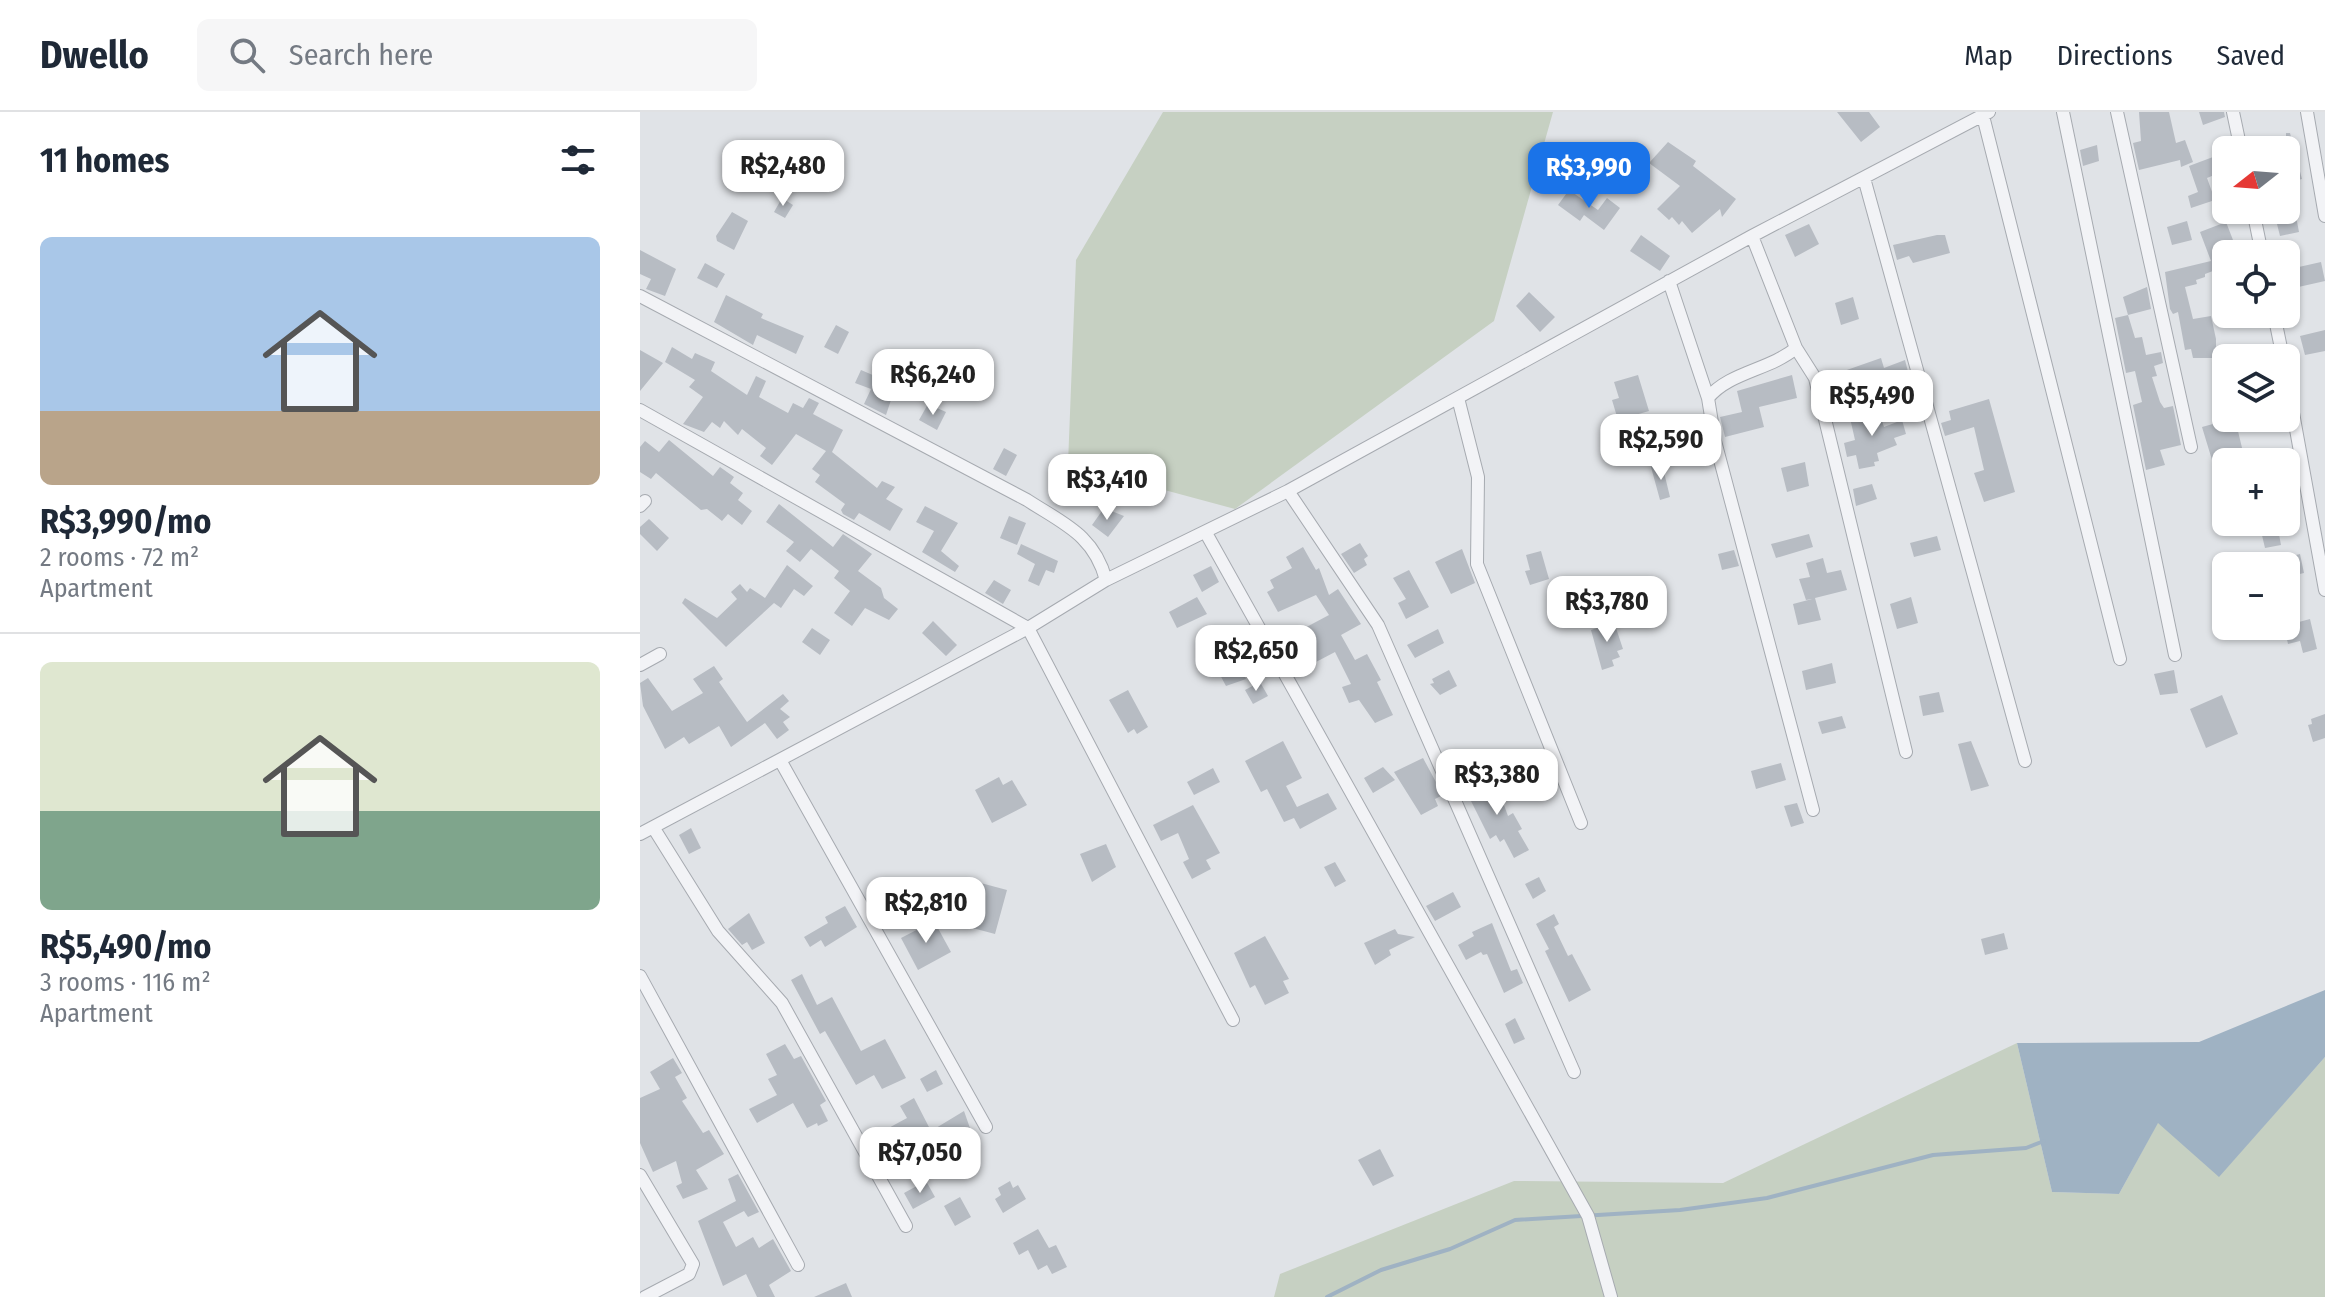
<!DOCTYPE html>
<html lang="en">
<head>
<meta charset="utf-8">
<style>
	body { margin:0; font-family:"Fira Sans Condensed",sans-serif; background:#f6f6f7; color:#1f2937; height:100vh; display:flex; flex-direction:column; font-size:30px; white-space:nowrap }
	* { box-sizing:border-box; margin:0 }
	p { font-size:26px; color:#747a83 }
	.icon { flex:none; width:44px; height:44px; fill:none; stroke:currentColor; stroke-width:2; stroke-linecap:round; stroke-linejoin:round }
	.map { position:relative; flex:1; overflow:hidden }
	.details { display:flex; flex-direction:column; background:#fff; width:640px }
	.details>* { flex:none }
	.needle { width:52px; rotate:253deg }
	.buttons { position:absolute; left:1572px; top:24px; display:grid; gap:16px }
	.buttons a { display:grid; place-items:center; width:88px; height:88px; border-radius:12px; background:#fff; box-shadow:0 2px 6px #0004; font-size:40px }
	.price { position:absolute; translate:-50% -68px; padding:0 18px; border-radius:16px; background:#fff; color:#222; font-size:26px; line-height:52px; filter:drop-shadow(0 2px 4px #0008) }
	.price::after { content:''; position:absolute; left:50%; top:48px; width:24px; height:18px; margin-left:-12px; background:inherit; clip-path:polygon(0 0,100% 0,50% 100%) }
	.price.selected { background:#1a73e8; color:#fff }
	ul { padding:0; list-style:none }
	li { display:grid; align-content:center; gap:16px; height:424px; padding:0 40px }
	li+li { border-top:2px solid #e0e1e3 }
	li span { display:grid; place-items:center; height:248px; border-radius:12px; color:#555 }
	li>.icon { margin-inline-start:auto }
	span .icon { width:144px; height:144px; fill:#fffc; stroke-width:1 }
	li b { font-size:34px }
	h2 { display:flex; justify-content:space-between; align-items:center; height:96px; padding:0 40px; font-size:34px }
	header { display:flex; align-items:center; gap:48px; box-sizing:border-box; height:112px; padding:0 40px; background:#fff; border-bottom:2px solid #e0e1e3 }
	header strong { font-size:38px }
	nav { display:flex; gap:44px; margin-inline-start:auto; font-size:28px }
	.search { width:560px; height:72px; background:#f6f6f7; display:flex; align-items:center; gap:20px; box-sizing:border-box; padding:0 28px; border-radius:12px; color:#747a83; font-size:30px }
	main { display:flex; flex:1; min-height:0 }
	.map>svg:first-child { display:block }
	.green { fill:#c6d0c2 }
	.water { fill:#9fb2c3 }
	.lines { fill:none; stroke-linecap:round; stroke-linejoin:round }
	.stream { stroke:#9fb2c3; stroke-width:4 }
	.building { fill:#b7bcc3 }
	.minor-casing { stroke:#a6aab0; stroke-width:14 }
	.minor { stroke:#f2f3f6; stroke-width:12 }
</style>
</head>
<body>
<header>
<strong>Dwello</strong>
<div class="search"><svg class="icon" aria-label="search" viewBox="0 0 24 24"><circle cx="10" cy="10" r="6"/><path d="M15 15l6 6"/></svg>Search here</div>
<nav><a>Map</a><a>Directions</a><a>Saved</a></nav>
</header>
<main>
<section class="details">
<h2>11 homes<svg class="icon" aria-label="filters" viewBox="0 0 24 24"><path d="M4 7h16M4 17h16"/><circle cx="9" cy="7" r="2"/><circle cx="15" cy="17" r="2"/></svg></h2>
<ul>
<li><span style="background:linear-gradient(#a9c7e8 70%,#b9a48a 0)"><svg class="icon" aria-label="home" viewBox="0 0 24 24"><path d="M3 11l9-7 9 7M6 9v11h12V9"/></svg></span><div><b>R$3,990/mo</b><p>2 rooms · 72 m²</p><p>Apartment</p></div></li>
<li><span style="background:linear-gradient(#dfe7d0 60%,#7fa58c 0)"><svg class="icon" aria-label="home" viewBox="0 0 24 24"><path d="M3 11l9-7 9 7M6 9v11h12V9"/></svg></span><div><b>R$5,490/mo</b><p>3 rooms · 116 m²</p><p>Apartment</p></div></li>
</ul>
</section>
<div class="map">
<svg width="1685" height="1185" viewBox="0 0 1685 1185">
	<rect width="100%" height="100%" fill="#e0e3e7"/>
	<path class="green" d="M 523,0 L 913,0 L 854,209 L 595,397 L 428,352 L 436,148 Z
		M 1377,931 L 1412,1080 L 1479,1082 L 1518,1010 L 1579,1064 L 1685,945 L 1685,1185 L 634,1185 L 640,1162 L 874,1069 L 1083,1071 Z"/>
	<path class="water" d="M 1685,878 L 1685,945 L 1579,1065 L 1518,1011 L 1479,1082 L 1412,1080 L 1377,931 L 1559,930 Z"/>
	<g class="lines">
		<path class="stream" d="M 687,1185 L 741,1158 L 810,1137 L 875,1108 L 1040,1098 L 1127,1086 L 1293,1043 L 1386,1036 L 1404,1029"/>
	</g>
	<path class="building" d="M 1197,0 L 1229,0 L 1240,15 L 1221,30 Z
		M 1499,0 L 1529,0 L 1536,31 L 1545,28 L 1553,50 L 1541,55 L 1540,48 L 1499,58 L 1493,31 L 1501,29 Z
		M 1559,0 L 1584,0 L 1585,5 L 1563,13 Z
		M 1646,21 L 1650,21 L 1662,67 L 1646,71 Z
		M 1028,30 L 1056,49 L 1053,54 L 1096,87 L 1082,105 L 1080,97 L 1052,121 L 1042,109 L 1039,113 L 1032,105 L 1029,108 L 1017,97 L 1040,74 L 1009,51 Z
		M 1457,33 L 1459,49 L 1443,54 L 1440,38 Z
		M 1573,45 L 1579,61 L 1567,66 L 1575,88 L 1551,96 L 1548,84 L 1558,80 L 1549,54 Z
		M 929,78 L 958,98 L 967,86 L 980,96 L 964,118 L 944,103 L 940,109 L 918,93 Z
		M 142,86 L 153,93 L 145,106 L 134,100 Z
		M 1655,99 L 1659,120 L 1640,124 L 1635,104 Z
		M 92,100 L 108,109 L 94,138 L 77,129 L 76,124 Z
		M 1547,109 L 1552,128 L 1532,133 L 1527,115 Z
		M 1586,110 L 1593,128 L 1589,130 L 1593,142 L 1586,142 L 1586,154 L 1565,162 L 1565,165 L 1556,168 L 1557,172 L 1545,175 L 1553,207 L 1571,204 L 1576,227 L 1576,246 L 1553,246 L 1551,237 L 1545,238 L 1538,200 L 1533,202 L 1530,197 L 1525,160 L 1571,149 L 1560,120 Z
		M 1169,112 L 1179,132 L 1155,145 L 1145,123 Z
		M 1001,123 L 1030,144 L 1020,159 L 990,139 Z
		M 1297,123 L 1305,123 L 1310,141 L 1273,151 L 1269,144 L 1257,148 L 1253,133 Z
		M 0,138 L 36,157 L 25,184 L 6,177 L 11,167 L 0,162 Z
		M 1681,150 L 1685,169 L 1654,176 L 1650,157 Z
		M 65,151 L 85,162 L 77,176 L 57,166 Z
		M 1507,175 L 1511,197 L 1488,203 L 1495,226 L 1502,225 L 1506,243 L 1521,240 L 1523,251 L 1514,254 L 1517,264 L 1512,265 L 1520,290 L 1524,296 L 1533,294 L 1541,333 L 1520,338 L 1525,353 L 1506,358 L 1493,293 L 1502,290 L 1495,259 L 1486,261 L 1475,206 L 1488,203 L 1483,185 Z
		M 889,180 L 915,205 L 900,220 L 876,194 Z
		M 86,183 L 123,202 L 121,206 L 164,224 L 156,242 L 117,223 L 113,233 L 74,210 Z
		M 1213,185 L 1219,207 L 1201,213 L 1195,191 Z
		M 196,213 L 209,220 L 198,242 L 184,235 Z
		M 1685,218 L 1685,239 L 1665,243 L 1660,224 Z
		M 32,235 L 52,247 L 55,241 L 75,250 L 71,259 L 107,283 L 116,264 L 126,269 L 119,285 L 148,301 L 153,291 L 163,296 L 169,286 L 179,291 L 173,302 L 203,318 L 192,340 L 237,376 L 242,369 L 255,375 L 246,387 L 263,397 L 250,419 L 219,401 L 214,408 L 203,402 L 201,398 L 205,392 L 175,370 L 180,363 L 172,357 L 186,339 L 156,322 L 132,353 L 120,344 L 126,336 L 102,317 L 98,323 L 84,309 L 80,316 L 72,310 L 64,320 L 43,312 L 63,285 L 49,275 L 55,268 L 25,250 Z
		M 0,238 L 23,251 L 0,279 Z
		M 1241,246 L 1244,256 L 1265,248 L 1272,275 L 1242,290 L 1235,272 L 1188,282 L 1184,266 Z
		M 221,258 L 256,273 L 246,303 L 224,292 L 231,277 L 215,271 Z
		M 998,263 L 1009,299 L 978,308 L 972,288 L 979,286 L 974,270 Z
		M 1152,263 L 1157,286 L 1119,295 L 1124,315 L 1085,325 L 1080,305 L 1102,300 L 1097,279 Z
		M 1349,287 L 1375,380 L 1344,390 L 1334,361 L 1344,358 L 1334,315 L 1305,324 L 1301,311 L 1311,308 L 1309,299 Z
		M 288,292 L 306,300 L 297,318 L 279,308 Z
		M 1239,300 L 1244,315 L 1262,308 L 1266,322 L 1254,326 L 1257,333 L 1237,341 L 1239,349 L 1234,350 L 1235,354 L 1219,357 L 1216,343 L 1207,345 L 1204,331 L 1215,328 L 1210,306 Z
		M 1591,307 L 1593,315 L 1597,315 L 1603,340 L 1581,351 L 1579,346 L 1572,348 L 1562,315 Z
		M 982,312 L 988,322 L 976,329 L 970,319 Z
		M 29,328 L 73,364 L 80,355 L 94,365 L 90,371 L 103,381 L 98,388 L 112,399 L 102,413 L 88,402 L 82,409 L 67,397 L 61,398 L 16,361 L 11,367 L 0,360 L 0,335 L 5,329 L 19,340 Z
		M 364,336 L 377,343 L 366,364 L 353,357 Z
		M 1165,350 L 1169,374 L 1147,380 L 1141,356 Z
		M 1022,352 L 1030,385 L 1020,388 L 1011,355 Z
		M 1232,372 L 1237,387 L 1216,394 L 1213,377 Z
		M 139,392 L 193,435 L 203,422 L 232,442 L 218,459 L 241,476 L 244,486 L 258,497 L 249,508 L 225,496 L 212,514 L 194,501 L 210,479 L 194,466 L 199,459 L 171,437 L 160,450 L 146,439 L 154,430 L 126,410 Z
		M 285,394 L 318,411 L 301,439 L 319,454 L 315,460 L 282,440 L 294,419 L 276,410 Z
		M 464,396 L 484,404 L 468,425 L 452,413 Z
		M 369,404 L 386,411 L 377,433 L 360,426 Z
		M 9,407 L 29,426 L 17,439 L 0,422 L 0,415 Z
		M 1638,417 L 1641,433 L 1625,436 L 1621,419 Z
		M 1169,422 L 1173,435 L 1136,446 L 1131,432 Z
		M 1297,424 L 1301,438 L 1274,445 L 1270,431 Z
		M 720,431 L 728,444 L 724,447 L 727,453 L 714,461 L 701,442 Z
		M 381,432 L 418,449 L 414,461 L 406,458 L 399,474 L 388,469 L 395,452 L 377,442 Z
		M 663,435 L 676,458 L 679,456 L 689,483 L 698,477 L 721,512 L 701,523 L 715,548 L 727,542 L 741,568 L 737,570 L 753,603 L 735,611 L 719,588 L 709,591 L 702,575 L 711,572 L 695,540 L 676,550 L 669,536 L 649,546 L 644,537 L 664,526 L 659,519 L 689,503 L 676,483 L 638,500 L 627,480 L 634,476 L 630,468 L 652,456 L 646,445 Z
		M 822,437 L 835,471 L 811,482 L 795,450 Z
		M 1094,438 L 1099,454 L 1082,458 L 1078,442 Z
		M 901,439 L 909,467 L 890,473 L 885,459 L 890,458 L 886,443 Z
		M 1660,442 L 1664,461 L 1651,464 L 1648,445 Z
		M 1183,446 L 1187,461 L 1201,458 L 1207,478 L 1175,486 L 1181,508 L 1158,513 L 1153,492 L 1172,487 L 1166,488 L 1159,467 L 1170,465 L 1166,451 Z
		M 147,453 L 173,474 L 164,484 L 154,477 L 141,496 L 134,491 L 86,535 L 42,491 L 45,486 L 77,506 L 97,487 L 91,480 L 100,472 L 107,480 L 110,476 L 125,486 Z
		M 571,454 L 579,470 L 562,480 L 553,463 Z
		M 769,458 L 789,495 L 766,507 L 758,491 L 766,487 L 753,466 Z
		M 354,468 L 371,478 L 363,492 L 345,481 Z
		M 557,485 L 567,502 L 537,516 L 529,500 Z
		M 1271,485 L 1278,511 L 1257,517 L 1250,492 Z
		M 1670,507 L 1677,537 L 1663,541 L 1660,529 L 1648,532 L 1644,514 Z
		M 293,509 L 317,533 L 306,544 L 282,521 Z
		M 974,510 L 983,537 L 977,539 L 980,545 L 972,548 L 974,554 L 962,558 L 951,518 Z
		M 172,516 L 190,528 L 180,543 L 162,530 Z
		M 798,517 L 804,531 L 775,546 L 767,533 Z
		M 1192,551 L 1196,571 L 1166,578 L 1162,559 Z
		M 74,554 L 83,567 L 79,570 L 107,610 L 143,582 L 149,589 L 140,597 L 150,605 L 143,610 L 149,618 L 137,627 L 125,611 L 91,635 L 79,614 L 49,632 L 44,625 L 25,637 L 3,594 L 0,571 L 8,566 L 32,599 L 63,581 L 53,567 Z
		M 590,554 L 593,558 L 599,554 L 606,567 L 586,574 L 579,561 Z
		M 809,558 L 817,574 L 800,583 L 790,572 L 794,571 L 792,567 Z
		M 1534,558 L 1538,581 L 1520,583 L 1514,562 Z
		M 620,570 L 628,584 L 613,592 L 605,578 Z
		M 488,578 L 508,615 L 497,622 L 494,617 L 488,621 L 469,588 Z
		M 1299,580 L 1304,600 L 1283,604 L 1279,584 Z
		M 1582,583 L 1598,622 L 1566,636 L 1550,597 Z
		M 1685,602 L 1685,626 L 1673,630 L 1668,613 L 1672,612 L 1671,607 Z
		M 1202,604 L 1206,616 L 1182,622 L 1178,610 Z
		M 643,629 L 662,666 L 646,674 L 657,695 L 688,681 L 697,697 L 660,717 L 654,706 L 644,710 L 627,677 L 621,680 L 605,649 Z
		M 1331,629 L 1349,674 L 1331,679 L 1318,632 Z
		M 783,646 L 803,683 L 795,687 L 798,694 L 781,703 L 754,660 Z
		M 1141,651 L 1146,668 L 1116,677 L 1111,659 Z
		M 743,655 L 755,668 L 733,681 L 724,666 Z
		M 573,656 L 580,670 L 554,683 L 547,670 Z
		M 359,665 L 363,673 L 372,668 L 387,693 L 352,711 L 335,678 Z
		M 854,666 L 868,704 L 873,701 L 882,717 L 878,719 L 889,738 L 874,746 L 864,727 L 860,730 L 856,723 L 850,727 L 826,679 Z
		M 1157,691 L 1164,711 L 1151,715 L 1144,694 Z
		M 553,693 L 580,741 L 566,748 L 571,757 L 552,767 L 543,750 L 549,747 L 538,721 L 521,729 L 513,713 Z
		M 51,716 L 61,736 L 49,742 L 39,723 Z
		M 466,732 L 476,755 L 452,770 L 440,742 Z
		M 695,750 L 706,769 L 695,775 L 684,755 Z
		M 899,765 L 906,779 L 893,787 L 885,772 Z
		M 322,766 L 367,778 L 355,822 L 310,810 Z
		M 813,780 L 821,795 L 795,809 L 786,794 Z
		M 205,794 L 217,815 L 185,835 L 181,828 L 170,835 L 164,825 L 188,811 L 185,805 Z
		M 109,801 L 125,831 L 112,838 L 107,830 L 102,833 L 88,817 Z
		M 914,802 L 919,812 L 914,815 L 928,844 L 932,842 L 951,878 L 929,890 L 905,839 L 909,837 L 896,812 Z
		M 294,809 L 311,840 L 278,858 L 261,826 Z
		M 852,811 L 871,859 L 877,857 L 883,871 L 864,881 L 847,842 L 843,843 L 841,840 L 826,848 L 818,833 L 834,824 L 832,820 Z
		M 755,817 L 758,822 L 775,825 L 749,838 L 751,843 L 735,853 L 724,831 Z
		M 1364,821 L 1368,837 L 1345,843 L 1341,827 Z
		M 625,824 L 649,867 L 643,869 L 649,881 L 625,893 L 615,873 L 610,876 L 594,841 Z
		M 162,862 L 177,893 L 192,885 L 221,939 L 245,927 L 266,966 L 242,977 L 234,963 L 216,973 L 185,919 L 180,922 L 151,868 Z
		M 875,906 L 885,927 L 874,932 L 865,912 Z
		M 145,932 L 154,947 L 161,944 L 186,989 L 180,993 L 188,1009 L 178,1014 L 177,1011 L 167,1016 L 153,991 L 117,1011 L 109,997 L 137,983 L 128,967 L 137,963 L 126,942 Z
		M 33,946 L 42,961 L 35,965 L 47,986 L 42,989 L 63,1021 L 69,1018 L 84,1042 L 56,1058 L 68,1077 L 43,1087 L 36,1074 L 42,1071 L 36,1049 L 13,1060 L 0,1031 L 0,986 L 20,977 L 10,960 Z
		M 296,958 L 303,972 L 287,980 L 280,967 Z
		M 274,986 L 291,1019 L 324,999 L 338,1039 L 289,1063 L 275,1034 L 247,1050 L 232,1025 L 267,1006 L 260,994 Z
		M 740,1037 L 754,1064 L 733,1074 L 718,1048 Z
		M 98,1062 L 119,1100 L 108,1105 L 104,1099 L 83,1110 L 96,1135 L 113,1125 L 119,1136 L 133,1127 L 151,1159 L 129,1173 L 135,1185 L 117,1185 L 106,1162 L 83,1174 L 58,1109 L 96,1089 L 88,1067 Z
		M 286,1069 L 295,1085 L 273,1097 L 264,1081 Z
		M 370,1069 L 373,1076 L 378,1073 L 386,1087 L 363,1101 L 355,1087 L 361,1083 L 358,1076 Z
		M 320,1085 L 331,1105 L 315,1114 L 304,1094 Z
		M 398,1117 L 409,1136 L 416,1133 L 427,1155 L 412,1162 L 407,1153 L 398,1158 L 388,1138 L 379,1143 L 373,1131 Z
		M 206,1171 L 212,1185 L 174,1185 Z"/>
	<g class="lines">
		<defs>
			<path id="minor" d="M 1342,0 L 1480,547
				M 1423,0 L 1535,543
				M 1477,0 L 1551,335
				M 1593,0 L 1601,38
				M 1667,0 L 1685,104
				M 1224,66 L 1385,649
				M 1613,98 L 1622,142
				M 1112,124 L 1156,236 L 1175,266 L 1266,640
				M 1029,169 L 1068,286
				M 0,184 L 387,388 C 424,412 454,423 466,468
				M 1634,202 L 1643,246
				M 1156,236 C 1130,258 1089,260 1068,286 L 1075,329 L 1173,698
				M 1646,262 L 1685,478
				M 818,286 L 838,365 L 837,452 L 941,711
				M 0,298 L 388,516 L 593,908
				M 648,379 L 738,513 L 934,960
				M 0,394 L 5,389
				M 566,421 L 948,1104 L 971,1185
				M 0,553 L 20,542
				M 140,648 L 346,1015
				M 13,715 L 78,819 L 142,891 L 266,1114
				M 0,722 L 388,516 L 466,468 L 648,379 L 1112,124 L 1349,0
				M 0,864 L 158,1153
				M 0,1063 L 53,1152 L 49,1162 L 5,1185"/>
		</defs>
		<use href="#minor" class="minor-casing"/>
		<use href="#minor" class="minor"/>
	</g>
</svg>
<div class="buttons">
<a><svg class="needle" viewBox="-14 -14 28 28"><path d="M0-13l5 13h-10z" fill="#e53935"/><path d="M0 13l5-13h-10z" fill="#747a83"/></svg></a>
<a><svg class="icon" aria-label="locate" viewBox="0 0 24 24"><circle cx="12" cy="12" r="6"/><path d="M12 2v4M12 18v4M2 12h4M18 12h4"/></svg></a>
<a><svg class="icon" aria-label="layers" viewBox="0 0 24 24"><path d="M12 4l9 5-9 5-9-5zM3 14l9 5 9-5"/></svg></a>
<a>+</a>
<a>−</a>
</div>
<b class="price" style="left:143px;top:96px">R$2,480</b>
<b class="price selected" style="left:949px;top:98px">R$3,990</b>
<b class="price" style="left:293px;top:305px">R$6,240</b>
<b class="price" style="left:1232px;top:326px">R$5,490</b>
<b class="price" style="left:1021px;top:370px">R$2,590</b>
<b class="price" style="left:467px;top:410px">R$3,410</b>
<b class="price" style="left:967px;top:532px">R$3,780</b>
<b class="price" style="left:616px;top:581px">R$2,650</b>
<b class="price" style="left:857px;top:705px">R$3,380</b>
<b class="price" style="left:286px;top:833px">R$2,810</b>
<b class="price" style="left:280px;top:1083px">R$7,050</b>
</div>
</main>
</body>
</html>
